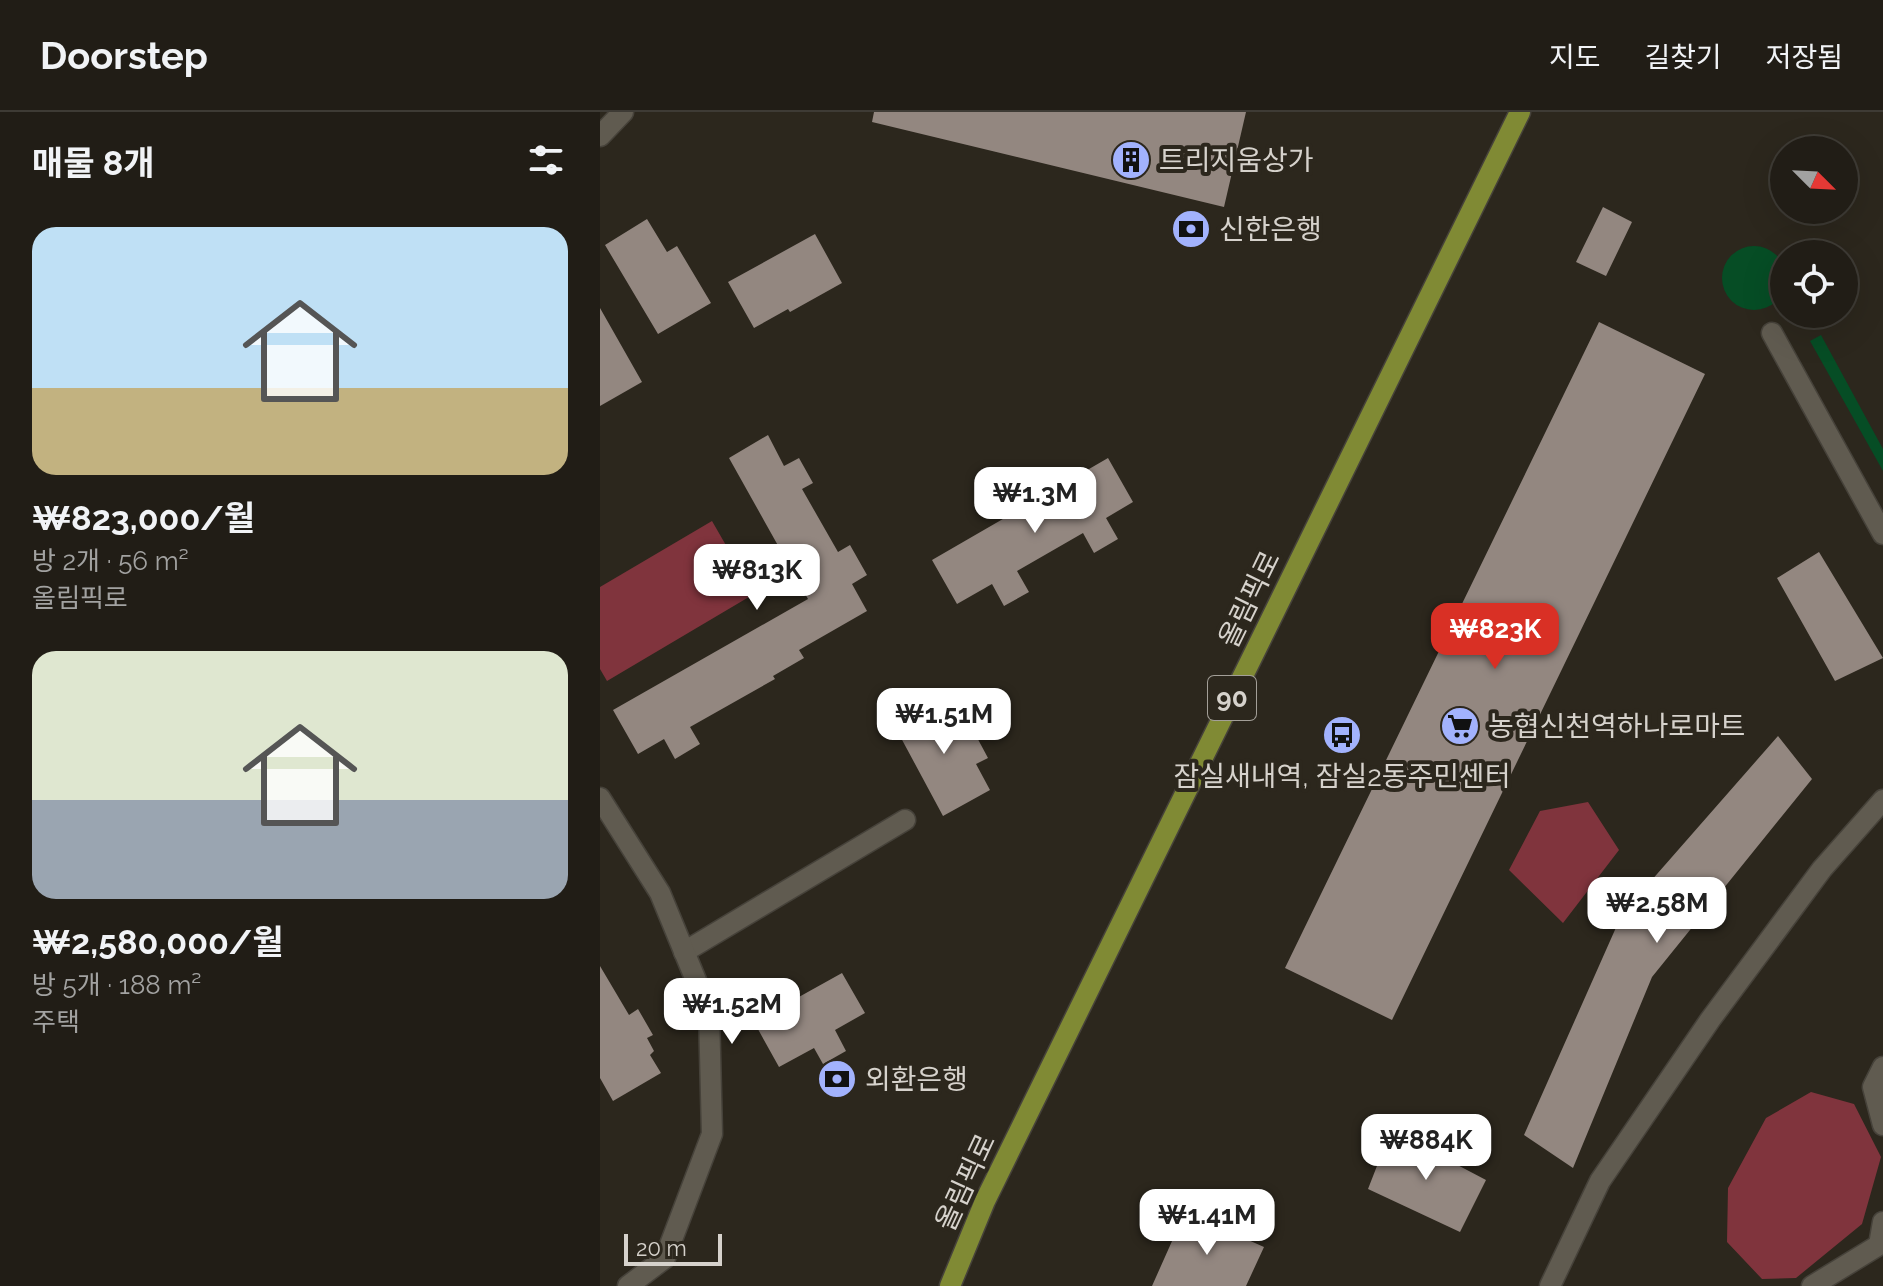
<!DOCTYPE html>
<html lang="ko">
<head>
<meta charset="utf-8">
<style>
	body { margin:0; font-family:Raleway,"Noto Sans KR",sans-serif; background:#2d2a23; color:#f1f3f6; height:100vh; display:flex; flex-direction:column; font-size:30px; white-space:nowrap }
	* { box-sizing:border-box; margin:0 }
	p { font-size:26px; color:#a2a2a1 }
	.icon { flex:none; width:44px; height:44px; fill:none; stroke:currentColor; stroke-width:2; stroke-linecap:round; stroke-linejoin:round }
	.map { position:relative; flex:1; overflow:hidden }
	.panel { display:flex; flex-direction:column; background:#211d16; width:600px }
	.panel>* { flex:none }
	.needle { width:52px; rotate:114deg }
	.controls { position:absolute; left:1170px; top:24px; display:grid; gap:16px }
	.controls a { display:grid; place-items:center; width:88px; height:88px; border-radius:50%; background:#211d16; box-shadow:0 8px 32px #0002,0 0 0 2px #3e3b35; font-size:40px }
	.scale { position:absolute; left:24px; bottom:20px; width:98px; box-sizing:border-box; padding-left:8px; border:4px solid #d6d2cc; border-top:0; font-size:22px; line-height:28px; white-space:nowrap; color:#d6d2cc; -webkit-text-stroke:6px #2c271d; paint-order:stroke }
	.price { position:absolute; translate:-50% -68px; padding:0 18px; border-radius:16px; background:#fff; color:#222; font-size:26px; line-height:52px; filter:drop-shadow(0 2px 4px #0008) }
	.price::after { content:''; position:absolute; left:50%; top:48px; width:24px; height:18px; margin-left:-12px; background:inherit; clip-path:polygon(0 0,100% 0,50% 100%) }
	.price.current { background:#d93025; color:#fff }
	ul { padding:0; list-style:none }
	li { display:grid; align-content:center; gap:16px; height:424px; padding:0 32px }
	li span { display:grid; place-items:center; height:248px; border-radius:24px; color:#555 }
	li>.icon { margin-inline-start:auto }
	span .icon { width:144px; height:144px; fill:#fffc; stroke-width:1 }
	li b { font-size:34px }
	h2 { display:flex; justify-content:space-between; align-items:center; height:96px; padding:0 32px; font-size:34px }
	header { display:flex; align-items:center; gap:48px; box-sizing:border-box; height:112px; padding:0 40px; background:#211d16; border-bottom:2px solid #3e3b35 }
	header strong { font-size:38px }
	nav { display:flex; gap:44px; margin-inline-start:auto; font-size:28px }
	main { display:flex; flex:1; min-height:0 }
	.map>svg:first-child { display:block }
	.green { fill:#80343d }
	.water { fill:#064d25 }
	.building { fill:#938780 }
	.lines { fill:none; stroke-linecap:round; stroke-linejoin:round }
	.service-casing { stroke:#46423a; stroke-width:23 }
	.minor-casing { stroke:#46423a; stroke-width:23 }
	.primary-casing { stroke:#46423a; stroke-width:23 }
	.service { stroke:#605b50; stroke-width:20 }
	.minor { stroke:#605b50; stroke-width:20 }
	.primary { stroke:#808a34; stroke-width:20 }
	.labels { text-anchor:middle; stroke-width:8; stroke-linejoin:round; paint-order:stroke }
	.shield { fill:#2c271d; stroke:#a39f98; stroke-width:2 }
	.shield-label { font-size:26px; font-weight:bold; fill:#d6d2cc }
	.poi-label { font-size:28px; fill:#d6d2cc; stroke:#2c271d; text-anchor:start }
	.street-label { font-size:28px; fill:#d6d2cc; stroke:#2c271d }
</style>
</head>
<body>
<header>
<strong>Doorstep</strong>
<nav><a>지도</a><a>길찾기</a><a>저장됨</a></nav>
</header>
<main>
<section class="panel">
<h2>매물 8개<svg class="icon" aria-label="filters" viewBox="0 0 24 24"><path d="M4 7h16M4 17h16"/><circle cx="9" cy="7" r="2"/><circle cx="15" cy="17" r="2"/></svg></h2>
<ul>
<li><span style="background:linear-gradient(#bfe0f5 65%,#c2b280 0)"><svg class="icon" aria-label="home" viewBox="0 0 24 24"><path d="M3 11l9-7 9 7M6 9v11h12V9"/></svg></span><div><b>₩823,000/월</b><p>방 2개 · 56 m²</p><p>올림픽로</p></div></li>
<li><span style="background:linear-gradient(#dfe7d0 60%,#9aa5b1 0)"><svg class="icon" aria-label="home" viewBox="0 0 24 24"><path d="M3 11l9-7 9 7M6 9v11h12V9"/></svg></span><div><b>₩2,580,000/월</b><p>방 5개 · 188 m²</p><p>주택</p></div></li>
</ul>
</section>
<div class="map">
<svg width="1283" height="1174" viewBox="0 0 1283 1174">
	<rect width="100%" height="100%" fill="#2c271d"/>
	<path class="green" d="M 112,409 L 154,482 L 7,569 L 0,557 L 0,475 Z
		M 988,690 L 1019,738 L 963,811 L 909,758 L 940,699 Z
		M 1211,980 L 1254,992 L 1281,1045 L 1262,1112 L 1196,1166 L 1162,1167 L 1127,1130 L 1128,1076 L 1166,1006 Z"/>
	<path class="water" d="M1122 166a32 32 0 1 1 64 0a32 32 0 1 1-64 0Z
		M 1221,223 L 1283,337 L 1283,359 L 1210,229 Z"/>
	<path class="building" d="M 274,0 L 646,0 L 624,95 L 272,10 Z
		M 1003,95 L 1032,110 L 1006,164 L 976,150 Z
		M 47,107 L 67,140 L 77,134 L 111,191 L 58,222 L 5,133 Z
		M 215,122 L 242,171 L 190,200 L 188,197 L 154,216 L 128,170 Z
		M 0,196 L 42,270 L 0,294 Z
		M 999,210 L 1105,262 L 792,908 L 685,856 Z
		M 168,323 L 184,354 L 199,346 L 213,371 L 202,377 L 238,440 L 250,433 L 267,463 L 252,472 L 267,499 L 199,538 L 204,546 L 173,564 L 175,567 L 90,615 L 100,632 L 75,647 L 64,627 L 38,642 L 13,598 L 208,487 L 129,346 Z
		M 508,346 L 533,390 L 506,406 L 518,427 L 494,441 L 483,421 L 417,459 L 429,480 L 404,494 L 392,472 L 357,492 L 332,448 Z
		M 1219,440 L 1283,546 L 1235,569 L 1177,466 Z
		M 340,586 L 360,625 L 373,618 L 388,646 L 376,652 L 390,678 L 343,704 L 293,611 Z
		M 1178,624 L 1212,667 L 1052,865 L 973,1056 L 924,1023 L 1022,802 Z
		M 0,854 L 29,903 L 38,897 L 53,923 L 47,926 L 54,939 L 50,943 L 61,961 L 13,989 L 0,966 Z
		M 242,861 L 265,901 L 235,918 L 246,939 L 223,952 L 214,936 L 179,955 L 154,910 Z
		M 791,1018 L 886,1068 L 860,1120 L 768,1077 Z
		M 585,1100 L 664,1135 L 646,1174 L 552,1174 Z"/>
	<g class="lines">
		<defs>
			<path id="service" d="M 0,24 L 23,0
				M 1172,221 L 1283,422
				M 84,840 L 305,708
				M 1283,955 L 1273,975 L 1283,1013
				M 950,1174 L 1000,1069 L 1110,908 L 1222,757 L 1283,688
				M 1212,1174 L 1279,1133 L 1283,1110"/>
			<path id="minor" d="M 0,686 L 60,781 L 109,900 L 112,1022 L 65,1146 L 28,1174"/>
			<path id="primary" d="M 350,1174 L 385,1089 L 920,0"/>
		</defs>
		<use href="#service" class="service-casing"/>
		<use href="#minor" class="minor-casing"/>
		<use href="#primary" class="primary-casing"/>
		<use href="#service" class="service"/>
		<use href="#minor" class="minor"/>
		<use href="#primary" class="primary"/>
	</g>
	<defs>
		<symbol id="building-disc" viewBox="-11 -11 22 22"><circle r="9.5" fill="#a2b2fd" stroke="#2c271d"/><path d="M-4-6H4V6H1V3H-1V6H-4ZM-2.5-4.3h1.7v1.8h-1.7ZM.8-4.3h1.7v1.8H.8ZM-2.5-1h1.7V.8h-1.7ZM.8-1h1.7V.8H.8Z" fill="#111"/></symbol>
		<symbol id="bank-disc" viewBox="-11 -11 22 22"><circle r="9.5" fill="#a2b2fd" stroke="#2c271d"/><path d="M-6-4H6V4H-6ZM0-2.3a2.3 2.3 0 1 0 0 4.6a2.3 2.3 0 1 0 0-4.6Z" fill="#111"/></symbol>
		<symbol id="supermarket-disc" viewBox="-11 -11 22 22"><circle r="9.5" fill="#a2b2fd" stroke="#2c271d"/><path d="M-6-5.5h2.5l.6 2H6L4.5 2H-2.5L-4.4-4H-6ZM-1.5 3.2a1.3 1.3 0 1 0 .1 0ZM3 3.2a1.3 1.3 0 1 0 .1 0Z" fill="#111"/></symbol>
		<symbol id="bus-disc" viewBox="-11 -11 22 22"><circle r="9.5" fill="#a2b2fd" stroke="#2c271d"/><path d="M-5-6H5V4H4V6H2V4H-2V6H-4V4H-5ZM-3.5-4V0h7V-4ZM-3.5 1.2v1.5H-2V1.2ZM2 1.2v1.5H3.5V1.2Z" fill="#111"/></symbol>
	</defs>
	<g fill-rule="evenodd">
		<use href="#building-disc" x="509" y="26" width="44" height="44"/>
		<use href="#bank-disc" x="569" y="95" width="44" height="44"/>
		<use href="#supermarket-disc" x="838" y="592" width="44" height="44"/>
		<use href="#bus-disc" x="720" y="601" width="44" height="44"/>
		<use href="#bank-disc" x="215" y="945" width="44" height="44"/>
	</g>
	<g class="labels">
		<rect class="shield" x="608" y="564" width="48" height="44" rx="6"/>
		<g class="shield-label">
			<text x="632" y="595">90</text>
		</g>
		<g class="poi-label">
			<text x="559" y="58">트리지움상가</text>
			<text x="619" y="127">신한은행</text>
			<text x="888" y="624">농협신천역하나로마트</text>
			<text x="742" y="674" text-anchor="middle">잠실새내역, 잠실2동주민센터</text>
			<text x="265" y="977">외환은행</text>
		</g>
		<g class="street-label">
			<text transform="translate(649 487) rotate(-64)" y="10">올림픽로</text>
			<text transform="translate(365 1070) rotate(-65)" y="10">올림픽로</text>
		</g>
	</g>
</svg>
<div class="controls">
<a><svg class="needle" viewBox="-14 -14 28 28"><path d="M0-13l5 13h-10z" fill="#e53935"/><path d="M0 13l5-13h-10z" fill="#a2a2a1"/></svg></a>
<a><svg class="icon" aria-label="locate" viewBox="0 0 24 24"><circle cx="12" cy="12" r="6"/><path d="M12 2v4M12 18v4M2 12h4M18 12h4"/></svg></a>
</div>
<div class="scale">20 m</div>
<b class="price" style="left:435px;top:423px">₩1.3M</b>
<b class="price" style="left:157px;top:500px">₩813K</b>
<b class="price current" style="left:895px;top:559px">₩823K</b>
<b class="price" style="left:344px;top:644px">₩1.51M</b>
<b class="price" style="left:1057px;top:833px">₩2.58M</b>
<b class="price" style="left:132px;top:934px">₩1.52M</b>
<b class="price" style="left:826px;top:1070px">₩884K</b>
<b class="price" style="left:607px;top:1145px">₩1.41M</b>
</div>
</main>
</body>
</html>
